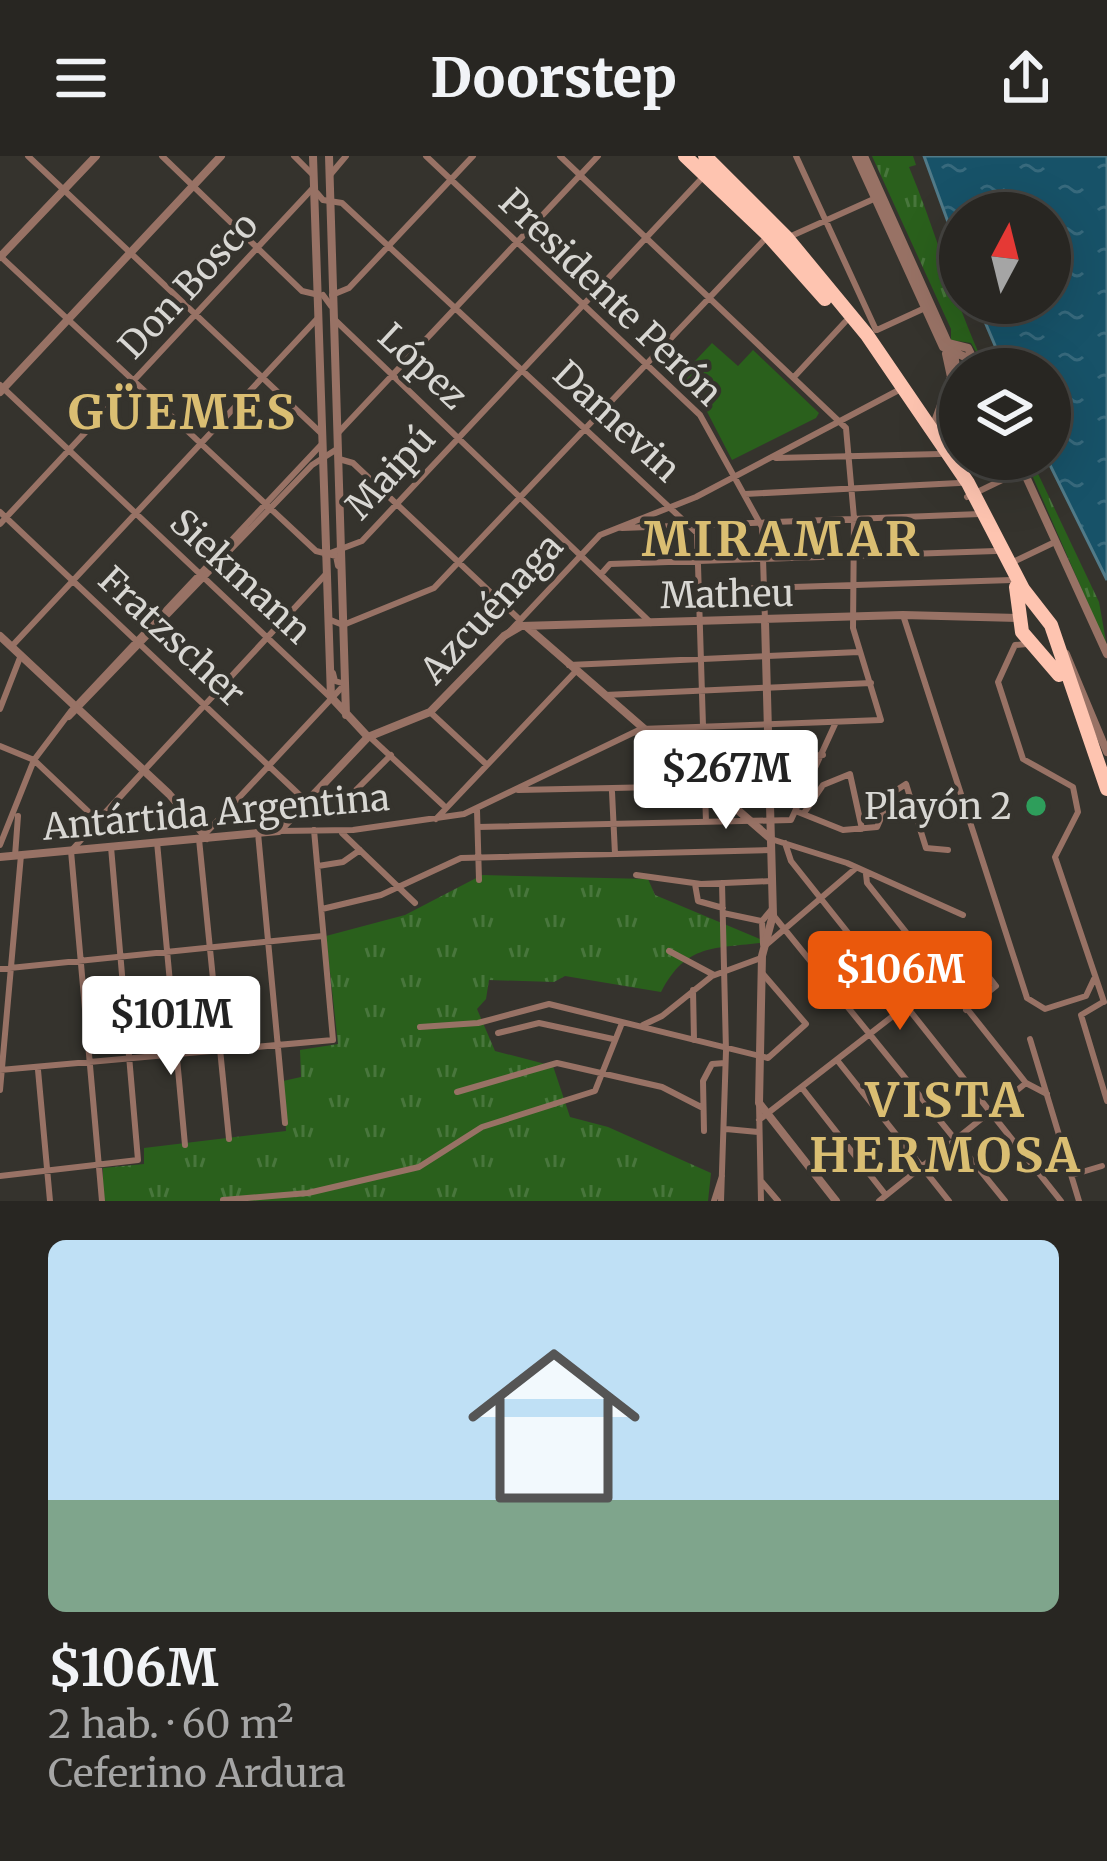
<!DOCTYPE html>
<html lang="es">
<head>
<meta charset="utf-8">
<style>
	body { margin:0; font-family:Merriweather,serif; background:#302e2a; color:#f1f3f6; height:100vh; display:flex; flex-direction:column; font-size:45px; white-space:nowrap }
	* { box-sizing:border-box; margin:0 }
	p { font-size:39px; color:#a5a5a5 }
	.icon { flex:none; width:66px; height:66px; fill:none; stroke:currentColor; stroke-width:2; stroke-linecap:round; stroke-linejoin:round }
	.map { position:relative; height:1045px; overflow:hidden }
	.drawer { display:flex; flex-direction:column; background:#282622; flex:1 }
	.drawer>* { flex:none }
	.needle { width:78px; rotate:7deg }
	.fabs { position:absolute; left:939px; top:36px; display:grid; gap:24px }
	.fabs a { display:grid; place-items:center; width:132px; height:132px; border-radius:50%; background:#282622; box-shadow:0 12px 48px #0002,0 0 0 3px #444340; font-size:60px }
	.price { position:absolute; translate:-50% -102px; padding:0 27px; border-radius:12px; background:#fff; color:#222; font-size:39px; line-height:78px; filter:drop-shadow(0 3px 6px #0008) }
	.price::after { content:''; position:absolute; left:50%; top:72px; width:36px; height:27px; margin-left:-18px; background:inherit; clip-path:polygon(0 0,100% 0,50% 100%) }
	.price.on { background:#ea580c; color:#fff }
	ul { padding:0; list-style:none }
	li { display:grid; align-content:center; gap:24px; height:636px; padding:0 48px }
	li+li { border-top:3px solid #444340 }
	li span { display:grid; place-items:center; height:372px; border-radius:18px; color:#555 }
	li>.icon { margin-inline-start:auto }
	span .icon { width:216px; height:216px; fill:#fffc; stroke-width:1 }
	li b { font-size:51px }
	header { display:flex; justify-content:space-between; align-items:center; height:156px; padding:0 48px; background:#282622; font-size:54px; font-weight:800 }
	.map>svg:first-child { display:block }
	.grass { fill:url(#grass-tufts) }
	.garden { fill:#2a601c }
	.water { fill:url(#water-ripples); stroke:#517a88; stroke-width:3 }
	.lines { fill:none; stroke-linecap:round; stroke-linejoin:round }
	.minor { stroke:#987265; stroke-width:6 }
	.tertiary { stroke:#987265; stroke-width:8 }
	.trunk { stroke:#fec4b0; stroke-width:14 }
	.leisure-dot { fill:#2e9e5b; stroke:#35332d; stroke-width:4.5 }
	.labels { text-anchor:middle; stroke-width:9; stroke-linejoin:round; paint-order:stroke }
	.street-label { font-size:36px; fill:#d8d7d3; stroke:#35332d }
	.poi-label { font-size:36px; fill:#d8d7d3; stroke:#35332d; text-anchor:end }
	.district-label { font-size:48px; font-weight:bold; letter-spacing:3px; fill:#dabe72; stroke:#35332d }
</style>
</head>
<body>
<header><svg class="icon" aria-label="menu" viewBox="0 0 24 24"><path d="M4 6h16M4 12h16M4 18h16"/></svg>Doorstep<svg class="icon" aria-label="share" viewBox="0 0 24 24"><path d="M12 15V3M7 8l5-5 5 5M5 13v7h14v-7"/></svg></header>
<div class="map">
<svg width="1107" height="1045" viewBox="0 0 1107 1045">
	<defs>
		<pattern id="grass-tufts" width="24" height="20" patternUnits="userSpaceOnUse" patternTransform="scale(3)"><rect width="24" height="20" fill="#2a601c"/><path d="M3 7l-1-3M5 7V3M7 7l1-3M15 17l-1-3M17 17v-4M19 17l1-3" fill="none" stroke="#48763c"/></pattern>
		<pattern id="water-ripples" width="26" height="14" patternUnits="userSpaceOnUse" patternTransform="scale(3)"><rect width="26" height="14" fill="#175268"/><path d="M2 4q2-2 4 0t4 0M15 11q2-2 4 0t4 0" fill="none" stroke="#386a7d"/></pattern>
	</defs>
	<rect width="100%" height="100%" fill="#35332d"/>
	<path class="grass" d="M 872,0 L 913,0 L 916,9 L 909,11 C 937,78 955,148 986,213 L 971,187 L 951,184 L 951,173 Z
		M 1025,303 L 1031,303 L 1099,446 L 1107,491 Z
		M 482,719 L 648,723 L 655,739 L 767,786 C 715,793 687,786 661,836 L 565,820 L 554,826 L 489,824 L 486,843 L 477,853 L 495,895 L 553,910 L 570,961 L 608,971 L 711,1017 L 708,1045 L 103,1045 L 103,1012 L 144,1008 L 144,992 L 286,975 L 283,925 L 301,921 L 300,894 L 338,888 L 326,780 L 405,759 Z"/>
	<path class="garden" d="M 712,187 L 738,210 L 753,194 L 819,257 L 816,262 L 732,304 L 702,246 L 678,223 Z"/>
	<path class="water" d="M 924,0 L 1107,0 L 1107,424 L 1047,303 L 1050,213 L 1005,213 L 977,147 L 1050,147 L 1050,57 L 960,57 L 960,99 Z"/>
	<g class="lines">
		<path class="minor" d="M 28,0 L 322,278
			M 162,0 L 302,135 L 319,139
			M 294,0 L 313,19
			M 426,0 L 700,259 L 762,371 L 765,465
			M 796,0 L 876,174
			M 330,19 L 346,0
			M 317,37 L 323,44 L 342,47 L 697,377 L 706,666
			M 789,81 L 876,42
			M 0,100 L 316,395 L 336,400 L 338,410
			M 323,139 L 331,150
			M 332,139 L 349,132 L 473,0
			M 334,163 L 651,467
			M 877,174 L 925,152
			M 794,221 L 845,166
			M 0,229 L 329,540
			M 338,277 L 598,0
			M 776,302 L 940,298
			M 339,303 L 353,307 L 520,464
			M 745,338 L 959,327
			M 967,341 L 1023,314
			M 0,356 L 306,645
			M 0,368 L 313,32
			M 622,372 L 980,358
			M 325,399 L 362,385 L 703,21
			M 1011,407 L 1055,386
			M 602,417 L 610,408 L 996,395
			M 701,434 L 1012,424
			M 903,459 L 1027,842 L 1045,853 L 1086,840 L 1094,823
			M 328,463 L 343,469 L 434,432 L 766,82
			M 509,476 L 600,379 L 696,341 L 897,235
			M 1027,488 L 1015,489 L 998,526 L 1023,603 L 1073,631 L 1078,656 L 1055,701 L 1104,846
			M 12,490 L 316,164
			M 569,509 L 859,496
			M 605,539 L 871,527
			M 0,553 L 21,499
			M 430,556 L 486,608
			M 69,561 L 312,309 L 337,293
			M 371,582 L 443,649
			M 0,590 L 34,604 L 95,662
			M 683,605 L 823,599
			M 518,634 L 706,630
			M 716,634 L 808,633
			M 612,636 L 615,698
			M 348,642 L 391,599
			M 477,654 L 479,724
			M 798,656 L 843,674 L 877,671 L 892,637 L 906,628 L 926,692 L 948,694
			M 804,657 L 823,629 L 850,618 L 862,673
			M 436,663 L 576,515
			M 478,671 L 791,664 L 836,566
			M 88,675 L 326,418
			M 279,675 L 353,674 L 464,658 L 641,573 L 881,564 L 853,472 L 854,362 L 846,272 L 560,0
			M 206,677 L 345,528 L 335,525 L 333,517
			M 258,677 L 285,967
			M 342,677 L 415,747
			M 199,683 L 229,983
			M 771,683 L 847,707 L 963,759
			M 157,686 L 185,989
			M 785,687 L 791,705 L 1061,1045
			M 0,689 L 34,604 L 71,555 L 320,290
			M 15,700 L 18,660
			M 318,710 L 343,706 L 360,694
			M 866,718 L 867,727 L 1026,927 L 1047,938
			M 636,719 L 701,728 L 772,725
			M 695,728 L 698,745 L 723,752
			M 322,753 L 381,739 L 461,702 L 771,694
			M 723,757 L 761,765
			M 773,759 L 1005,1045
			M 763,788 L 762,765 L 772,753
			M 766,789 L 856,712
			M 669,795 L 714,819
			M 0,813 L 323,780
			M 967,825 L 982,842
			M 693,834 L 694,884
			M 1103,846 L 1081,859 L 1107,945
			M 966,854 L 996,830 L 985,816
			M 643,869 L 662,860 L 712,820 L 761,802
			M 420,871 L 478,867 L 549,848 L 768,902 L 806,868 L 763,818
			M 498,877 L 539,867 L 613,883
			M 1030,883 L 1079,1045
			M 837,904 L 949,1045
			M 0,914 L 333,884 L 314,674
			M 38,914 L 50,1045
			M 802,932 L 885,1038
			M 0,934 L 21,699
			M 457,936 L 557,907 L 662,931 L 703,952
			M 759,947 L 761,1045
			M 759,964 L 983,790
			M 726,973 L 758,976
			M 704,975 L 703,925 L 712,908 L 725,907
			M 1072,1019 L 1102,1010
			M 0,1020 L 138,1004 L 111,691
			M 761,1025 L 778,1045
			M 223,1044 L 308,1037 L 419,1011 L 482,971 L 595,935 L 622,867
			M 102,1045 L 71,695 L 141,618
			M 714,1045 L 722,1020
			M 721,1045 L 726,895 L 722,727
			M 879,1045 L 1026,927"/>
		<path class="tertiary" d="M 313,0 L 331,541 L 368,581
			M 329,0 L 346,559
			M 856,0 L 943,191 L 974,205
			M 864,0 L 948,187 L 968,192 L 978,213
			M 0,101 L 96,0
			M 0,236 L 221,0
			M 932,274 L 951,221 L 946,198
			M 940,281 L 958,223 L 954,198
			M 1018,303 L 1107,498
			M 765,465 L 773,759 L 762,800 L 759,947 L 836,1045
			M 527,471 L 771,683
			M 0,480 L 169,638 L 207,682
			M 1066,498 L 1107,596
			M 0,701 L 279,675 L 368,581 L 430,556 L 504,480 L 521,470 L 903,459 L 1018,462"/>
		<path class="trunk" d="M 685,0 L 768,79 L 825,143
			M 705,0 L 787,82 L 867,179 L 968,327 L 1023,433 L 1051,469 L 1107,633
			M 1016,431 L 1022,476 L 1059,519"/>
	</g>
	<circle class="leisure-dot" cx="1036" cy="650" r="12"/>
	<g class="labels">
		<g class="street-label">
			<text transform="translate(188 129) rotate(-47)" y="13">Don Bosco</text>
			<text transform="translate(611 141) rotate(44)" y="13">Presidente Perón</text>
			<text transform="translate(423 210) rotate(43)" y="13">López</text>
			<text transform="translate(617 265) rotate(43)" y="13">Damevin</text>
			<text transform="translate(390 316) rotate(-47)" y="13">Maipú</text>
			<text transform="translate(241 420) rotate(43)" y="13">Siekmann</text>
			<text transform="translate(727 438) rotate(-1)" y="13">Matheu</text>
			<text transform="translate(491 452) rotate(-47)" y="13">Azcuénaga</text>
			<text transform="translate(172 480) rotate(43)" y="13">Fratzscher</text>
			<text transform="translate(216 656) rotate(-5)" y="13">Antártida Argentina</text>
		</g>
		<g class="poi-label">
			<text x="1012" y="663">Playón 2</text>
		</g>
		<g class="district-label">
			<text x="183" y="273">GÜEMES</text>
			<text x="782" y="400">MIRAMAR</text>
			<text x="946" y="961">VISTA<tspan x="946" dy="55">HERMOSA</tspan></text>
		</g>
	</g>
</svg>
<div class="fabs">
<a><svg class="needle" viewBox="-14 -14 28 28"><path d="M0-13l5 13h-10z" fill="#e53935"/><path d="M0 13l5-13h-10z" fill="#a5a5a5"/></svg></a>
<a><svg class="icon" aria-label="layers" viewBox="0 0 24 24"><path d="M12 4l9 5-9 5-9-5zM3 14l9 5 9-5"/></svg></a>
</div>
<b class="price" style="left:726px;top:676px">$267M</b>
<b class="price on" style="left:900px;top:877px">$106M</b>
<b class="price" style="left:171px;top:922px">$101M</b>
</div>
<section class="drawer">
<ul>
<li><span style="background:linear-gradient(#bfe0f5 70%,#7fa58c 0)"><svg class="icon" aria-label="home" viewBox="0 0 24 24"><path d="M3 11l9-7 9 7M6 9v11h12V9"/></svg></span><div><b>$106M</b><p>2 hab. · 60 m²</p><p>Ceferino Ardura</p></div></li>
</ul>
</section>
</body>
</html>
